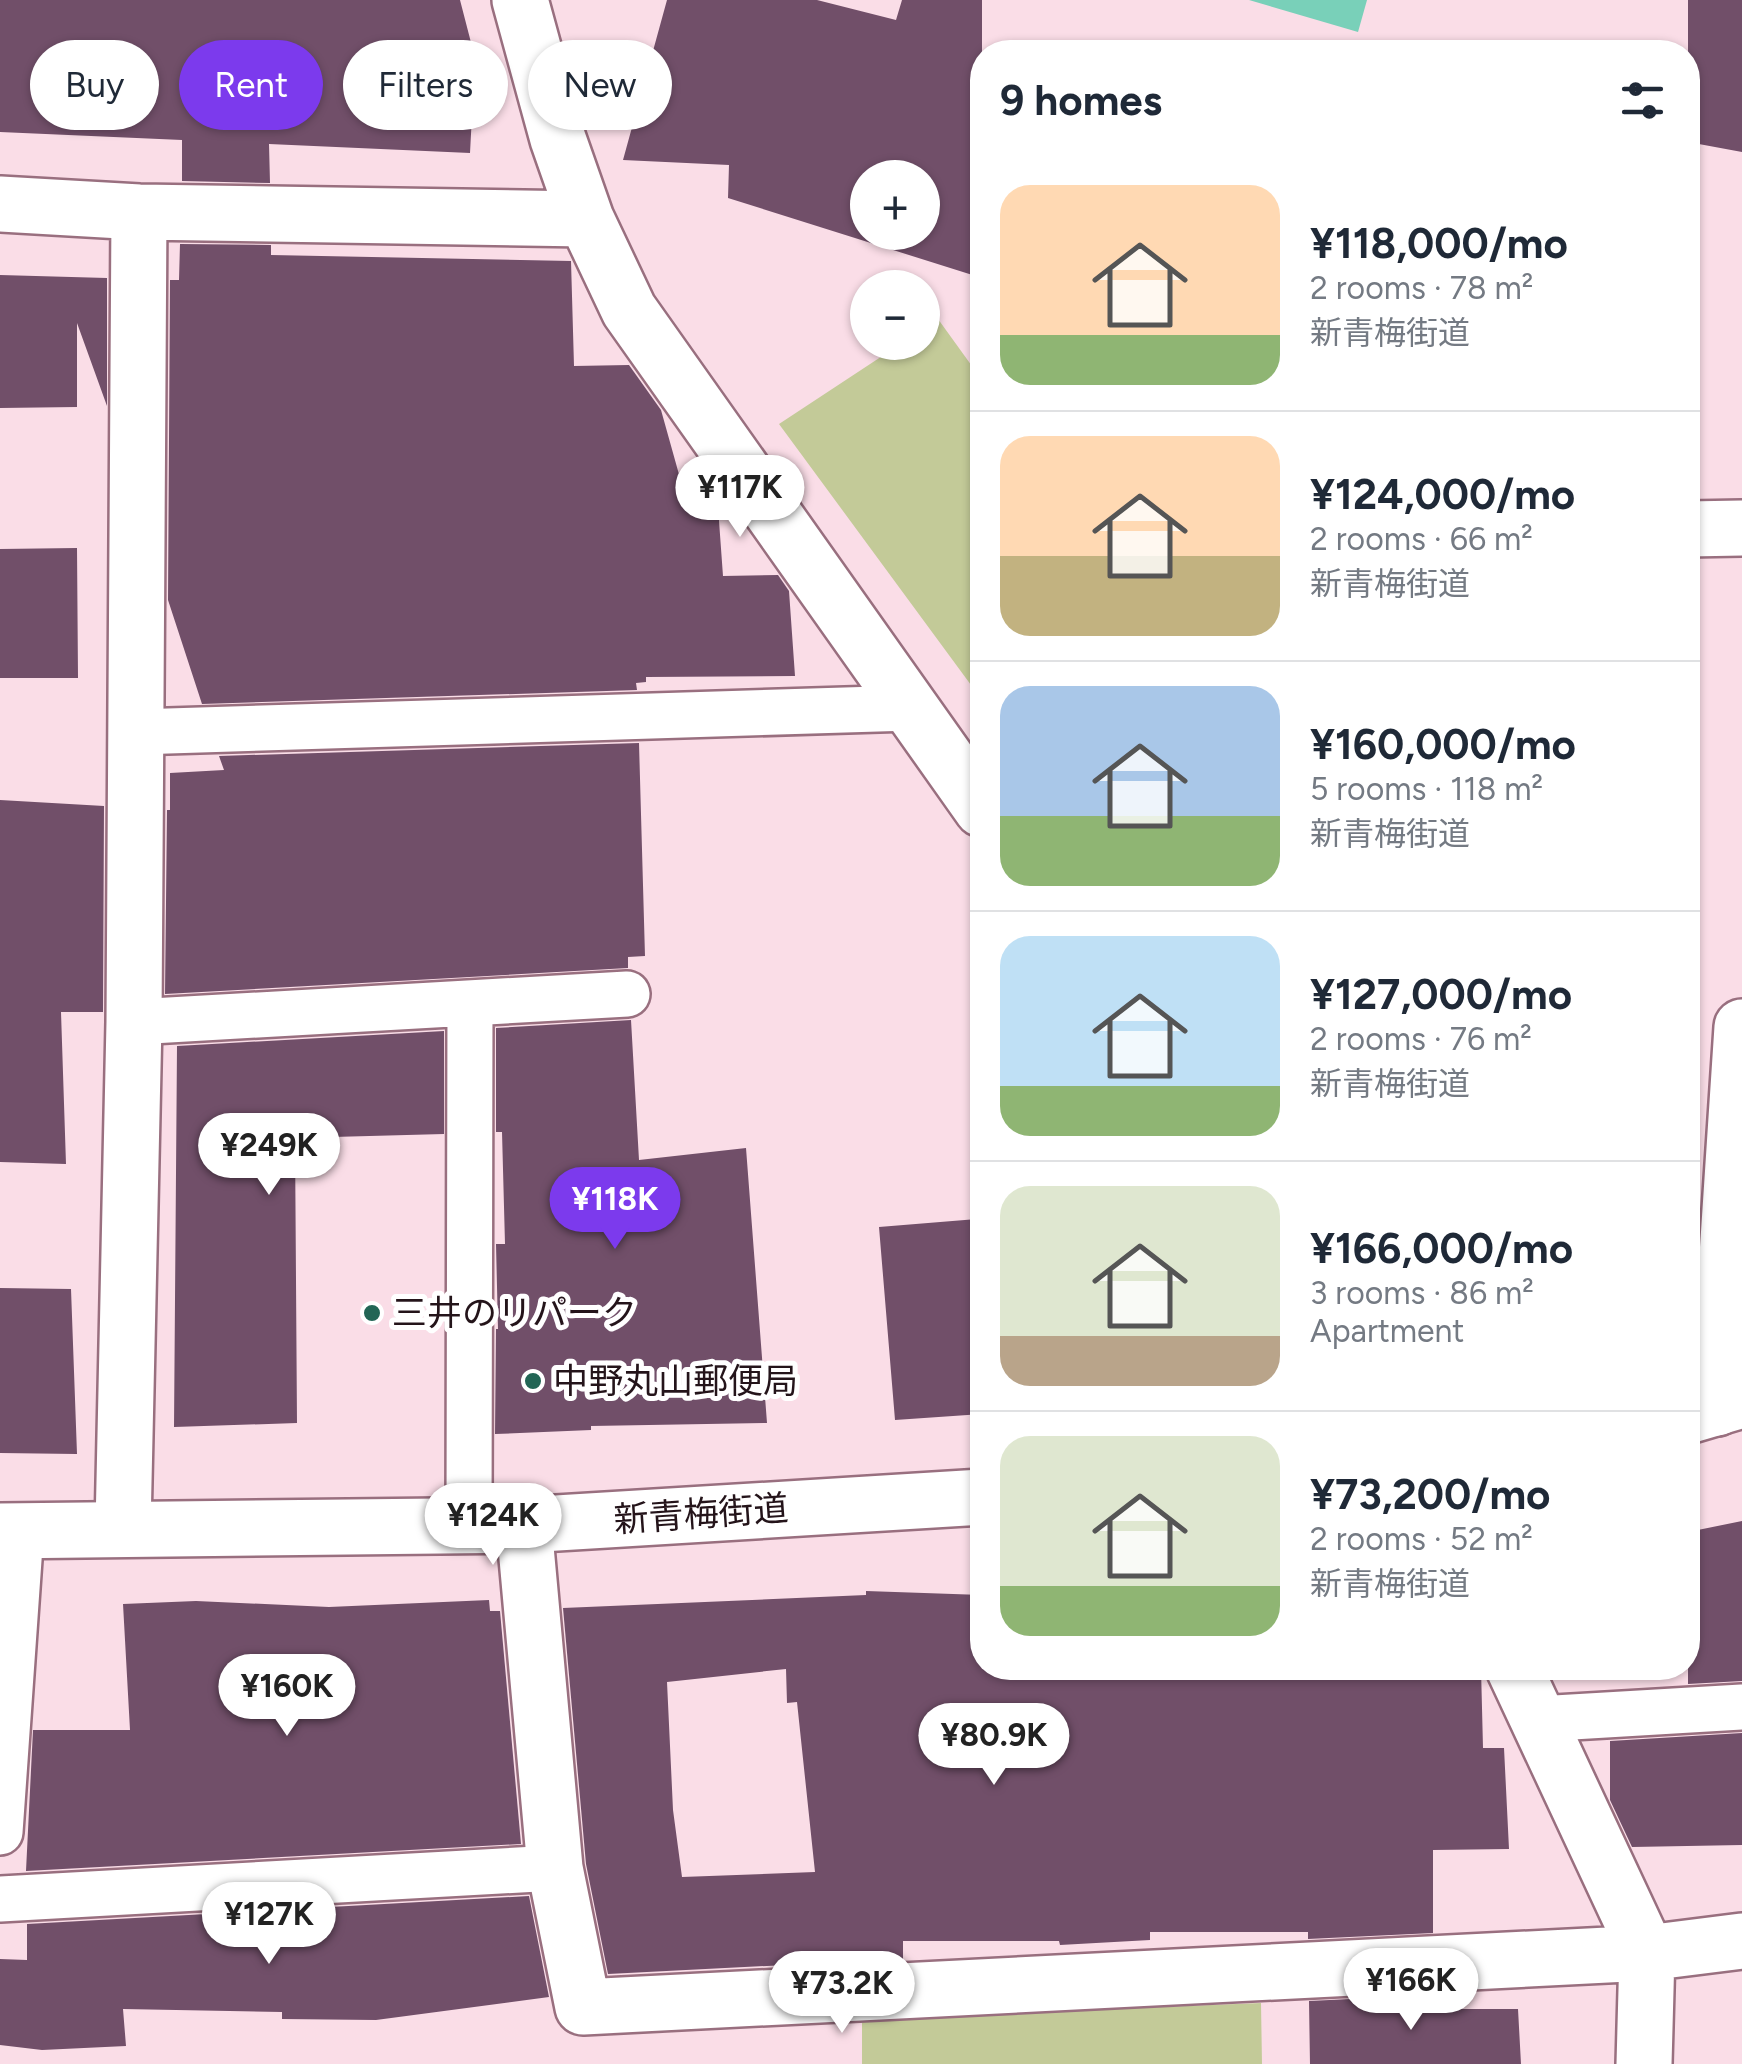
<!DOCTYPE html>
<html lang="en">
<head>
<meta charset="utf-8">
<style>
	body { margin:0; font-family:Figtree,"Noto Sans JP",sans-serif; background:#f2f2f3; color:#1f2937; height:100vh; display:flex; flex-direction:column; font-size:38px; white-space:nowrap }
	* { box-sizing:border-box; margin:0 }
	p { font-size:32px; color:#747a83 }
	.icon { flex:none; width:55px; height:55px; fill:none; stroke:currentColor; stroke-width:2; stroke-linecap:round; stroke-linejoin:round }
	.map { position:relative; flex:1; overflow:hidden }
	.side { position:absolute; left:970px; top:40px; width:730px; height:1640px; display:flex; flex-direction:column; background:#fff; border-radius:40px; box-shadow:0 2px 8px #0004 }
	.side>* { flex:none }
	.top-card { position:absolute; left:30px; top:40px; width:790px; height:90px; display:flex; gap:20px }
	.fabs { position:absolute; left:850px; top:160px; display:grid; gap:20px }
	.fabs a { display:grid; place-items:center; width:90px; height:90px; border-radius:50%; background:#fff; box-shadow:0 2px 8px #0004; font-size:50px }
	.price { position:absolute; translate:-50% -85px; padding:0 22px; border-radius:35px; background:#fff; color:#222; font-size:32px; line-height:65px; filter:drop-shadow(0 2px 5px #0008) }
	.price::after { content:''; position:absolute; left:50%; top:60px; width:30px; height:22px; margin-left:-15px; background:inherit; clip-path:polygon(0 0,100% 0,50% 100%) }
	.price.selected { background:#7c3aed; color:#fff }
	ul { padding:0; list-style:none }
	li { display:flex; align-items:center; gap:30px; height:250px; padding:0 30px }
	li+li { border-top:2px solid #e0e1e3 }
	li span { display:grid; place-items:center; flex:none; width:280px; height:200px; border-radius:30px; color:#555 }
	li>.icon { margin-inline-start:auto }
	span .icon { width:120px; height:120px; fill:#fffc; stroke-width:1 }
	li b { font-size:42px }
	h2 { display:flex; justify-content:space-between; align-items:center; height:120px; padding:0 30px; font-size:42px }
	.pill { padding:0 35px; border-radius:45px; background:#fff; box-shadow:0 2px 8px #0004; font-size:35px; line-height:90px }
	.pill.selected { background:#7c3aed; color:#fff }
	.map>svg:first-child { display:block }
	.green { fill:#c3ca98 }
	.water { fill:#79d0b9 }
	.building { fill:#714f69; fill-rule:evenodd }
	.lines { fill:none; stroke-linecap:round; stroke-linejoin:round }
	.lane-casing { stroke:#996f7f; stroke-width:50 }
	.street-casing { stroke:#996f7f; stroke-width:60 }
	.secondary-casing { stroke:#996f7f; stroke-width:60 }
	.lane { stroke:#fff; stroke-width:45 }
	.street { stroke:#fff; stroke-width:55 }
	.secondary { stroke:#fff; stroke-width:55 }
	.poi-dot { fill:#226555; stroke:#fff; stroke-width:4 }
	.labels { text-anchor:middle; stroke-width:10; stroke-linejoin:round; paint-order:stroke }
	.poi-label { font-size:35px; fill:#24141a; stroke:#fff; text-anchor:start }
	.street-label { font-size:35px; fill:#24141a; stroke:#fff }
</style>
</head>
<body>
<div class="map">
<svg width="1742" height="2064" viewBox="0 0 1742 2064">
	<rect width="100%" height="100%" fill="#fadde7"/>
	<path class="green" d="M 938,319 L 982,380 L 982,700 L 779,424 L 902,343 L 922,342 L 923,329 Z
		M 1261,2003 L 1262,2064 L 862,2064 L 862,2019 Z"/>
	<path class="water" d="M 1249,0 L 1367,0 L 1358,32 Z"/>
	<path class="building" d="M 0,0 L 460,0 L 475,58 L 470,153 L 269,144 L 270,183 L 182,181 L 182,140 L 0,132 Z
		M 667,0 L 817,0 L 896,20 L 902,0 L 982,0 L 982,278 L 728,198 L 729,165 L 623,160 ZM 868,178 L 922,178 L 922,232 L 868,232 Z
		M 1688,0 L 1742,0 L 1742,152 L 1688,142 Z
		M 180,244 L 271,245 L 271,255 L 571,261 L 574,366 L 629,365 L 661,410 L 680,478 L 694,478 L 691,501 L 718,507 L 723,576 L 778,575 L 789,591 L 795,676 L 646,677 L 646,682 L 636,683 L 637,690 L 202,704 L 168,600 L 170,280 L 179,280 Z
		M 0,275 L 107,278 L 107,406 L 77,323 L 77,407 L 0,408 Z
		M 77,548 L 78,678 L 0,678 L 0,549 Z
		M 639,743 L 645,956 L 628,957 L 628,968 L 165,994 L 167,810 L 170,810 L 170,773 L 224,770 L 219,756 Z
		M 0,800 L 104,806 L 103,1012 L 61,1012 L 66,1164 L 0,1162 Z
		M 631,1020 L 639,1160 L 746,1148 L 767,1423 L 591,1426 L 591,1430 L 495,1434 L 496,1329 L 498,1329 L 496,1244 L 505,1244 L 502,1132 L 496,1132 L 496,1028 Z
		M 444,1031 L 444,1134 L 295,1138 L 297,1423 L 174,1427 L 177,1046 Z
		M 977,1219 L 982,1282 L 982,1414 L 895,1420 L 879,1227 Z
		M 0,1288 L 71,1289 L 77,1454 L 0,1453 Z
		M 1742,1521 L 1742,1681 L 1688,1684 L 1688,1532 Z
		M 866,1591 L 982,1595 L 982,1668 L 1481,1668 L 1483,1748 L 1504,1748 L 1509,1849 L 1433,1850 L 1433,1933 L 1308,1939 L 1308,1932 L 1150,1932 L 1150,1940 L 1060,1945 L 1059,1941 L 903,1941 L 903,1959 L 608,1974 L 586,1864 L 563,1608 L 866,1595 ZM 786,1669 L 787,1703 L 797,1702 L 815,1872 L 682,1877 L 673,1810 L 667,1682 Z
		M 489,1600 L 490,1611 L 500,1611 L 521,1844 L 26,1871 L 33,1730 L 130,1730 L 123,1604 L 196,1601 L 329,1607 Z
		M 1742,1733 L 1742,1845 L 1632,1847 L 1610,1800 L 1610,1741 Z
		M 529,1896 L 549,1997 L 376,2020 L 282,2019 L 282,2012 L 123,2009 L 126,2046 L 42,2050 L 0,2045 L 0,1959 L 27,1960 L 27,1924 Z
		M 1433,1995 L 1433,2005 L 1453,2005 L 1453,2009 L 1518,2009 L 1521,2064 L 1310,2064 L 1309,2001 Z"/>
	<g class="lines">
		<defs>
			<path id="lane" d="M 136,732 L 911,708
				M 134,1022 L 627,994
				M 469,1525 L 470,1004
				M 1538,1719 L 1742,1707
				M 0,1832 L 21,1531
				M 0,1899 L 555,1868"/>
			<path id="street" d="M 520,0 L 558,139 L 586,219 L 629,310 L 982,809
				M 0,204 L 139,212 L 586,219
				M 1688,529 L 1742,528
				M 1717,1408 L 1742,1027
				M 524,1525 L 555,1868 L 583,2007 L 1647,1953 L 1742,1941
				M 123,1528 L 134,1022 L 139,212
				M 1514,1668 L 1647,1953 L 1644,2064"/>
			<path id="secondary" d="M 1688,1416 L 1742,1400
				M 0,1531 L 524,1525 L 982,1497"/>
		</defs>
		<use href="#lane" class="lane-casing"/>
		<use href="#street" class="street-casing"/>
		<use href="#secondary" class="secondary-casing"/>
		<use href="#lane" class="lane"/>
		<use href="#street" class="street"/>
		<use href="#secondary" class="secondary"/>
	</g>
	<g class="poi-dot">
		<circle cx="372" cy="1313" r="10"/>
		<circle cx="533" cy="1381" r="10"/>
	</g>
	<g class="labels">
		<g class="poi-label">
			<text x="392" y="1325">三井のリパーク</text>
			<text x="553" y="1393">中野丸山郵便局</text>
		</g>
		<g class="street-label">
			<text transform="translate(701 1514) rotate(-4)" y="12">新青梅街道</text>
		</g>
	</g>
</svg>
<div class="fabs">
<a>+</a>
<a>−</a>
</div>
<b class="price" style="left:740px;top:540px">¥117K</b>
<b class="price" style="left:269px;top:1198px">¥249K</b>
<b class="price selected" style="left:615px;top:1252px">¥118K</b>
<b class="price" style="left:493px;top:1568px">¥124K</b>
<b class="price" style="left:287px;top:1739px">¥160K</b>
<b class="price" style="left:994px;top:1788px">¥80.9K</b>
<b class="price" style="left:269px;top:1967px">¥127K</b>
<b class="price" style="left:1411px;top:2033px">¥166K</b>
<b class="price" style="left:842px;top:2036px">¥73.2K</b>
<div class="top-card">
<a class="pill">Buy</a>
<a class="pill selected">Rent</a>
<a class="pill">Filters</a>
<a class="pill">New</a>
</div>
<section class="side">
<h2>9 homes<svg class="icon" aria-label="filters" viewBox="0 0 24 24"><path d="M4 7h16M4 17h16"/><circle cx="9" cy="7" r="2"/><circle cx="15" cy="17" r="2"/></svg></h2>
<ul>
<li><span style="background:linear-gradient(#ffd9b3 75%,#8fb573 0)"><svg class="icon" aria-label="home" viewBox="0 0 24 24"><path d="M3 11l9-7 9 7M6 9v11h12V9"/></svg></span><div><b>¥118,000/mo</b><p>2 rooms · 78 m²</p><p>新青梅街道</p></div></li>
<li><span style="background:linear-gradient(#ffd9b3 60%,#c2b280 0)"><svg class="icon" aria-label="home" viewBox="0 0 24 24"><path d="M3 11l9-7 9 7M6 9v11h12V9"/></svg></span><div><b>¥124,000/mo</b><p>2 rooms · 66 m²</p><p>新青梅街道</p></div></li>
<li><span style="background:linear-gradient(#a9c7e8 65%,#8fb573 0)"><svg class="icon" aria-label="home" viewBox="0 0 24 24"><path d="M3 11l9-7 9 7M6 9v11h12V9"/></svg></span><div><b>¥160,000/mo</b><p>5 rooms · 118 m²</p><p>新青梅街道</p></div></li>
<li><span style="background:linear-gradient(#bfe0f5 75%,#8fb573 0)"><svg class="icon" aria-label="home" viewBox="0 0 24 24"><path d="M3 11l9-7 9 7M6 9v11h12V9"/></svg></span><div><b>¥127,000/mo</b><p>2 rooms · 76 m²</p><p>新青梅街道</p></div></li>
<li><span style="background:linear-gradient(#dfe7d0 75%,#b9a48a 0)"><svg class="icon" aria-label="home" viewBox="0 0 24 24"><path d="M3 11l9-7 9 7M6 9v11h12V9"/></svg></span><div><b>¥166,000/mo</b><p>3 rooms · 86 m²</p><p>Apartment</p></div></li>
<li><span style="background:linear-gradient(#dfe7d0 75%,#8fb573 0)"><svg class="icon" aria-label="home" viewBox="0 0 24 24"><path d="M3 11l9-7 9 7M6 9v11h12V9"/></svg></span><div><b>¥73,200/mo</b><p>2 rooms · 52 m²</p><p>新青梅街道</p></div></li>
</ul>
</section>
</div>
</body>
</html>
